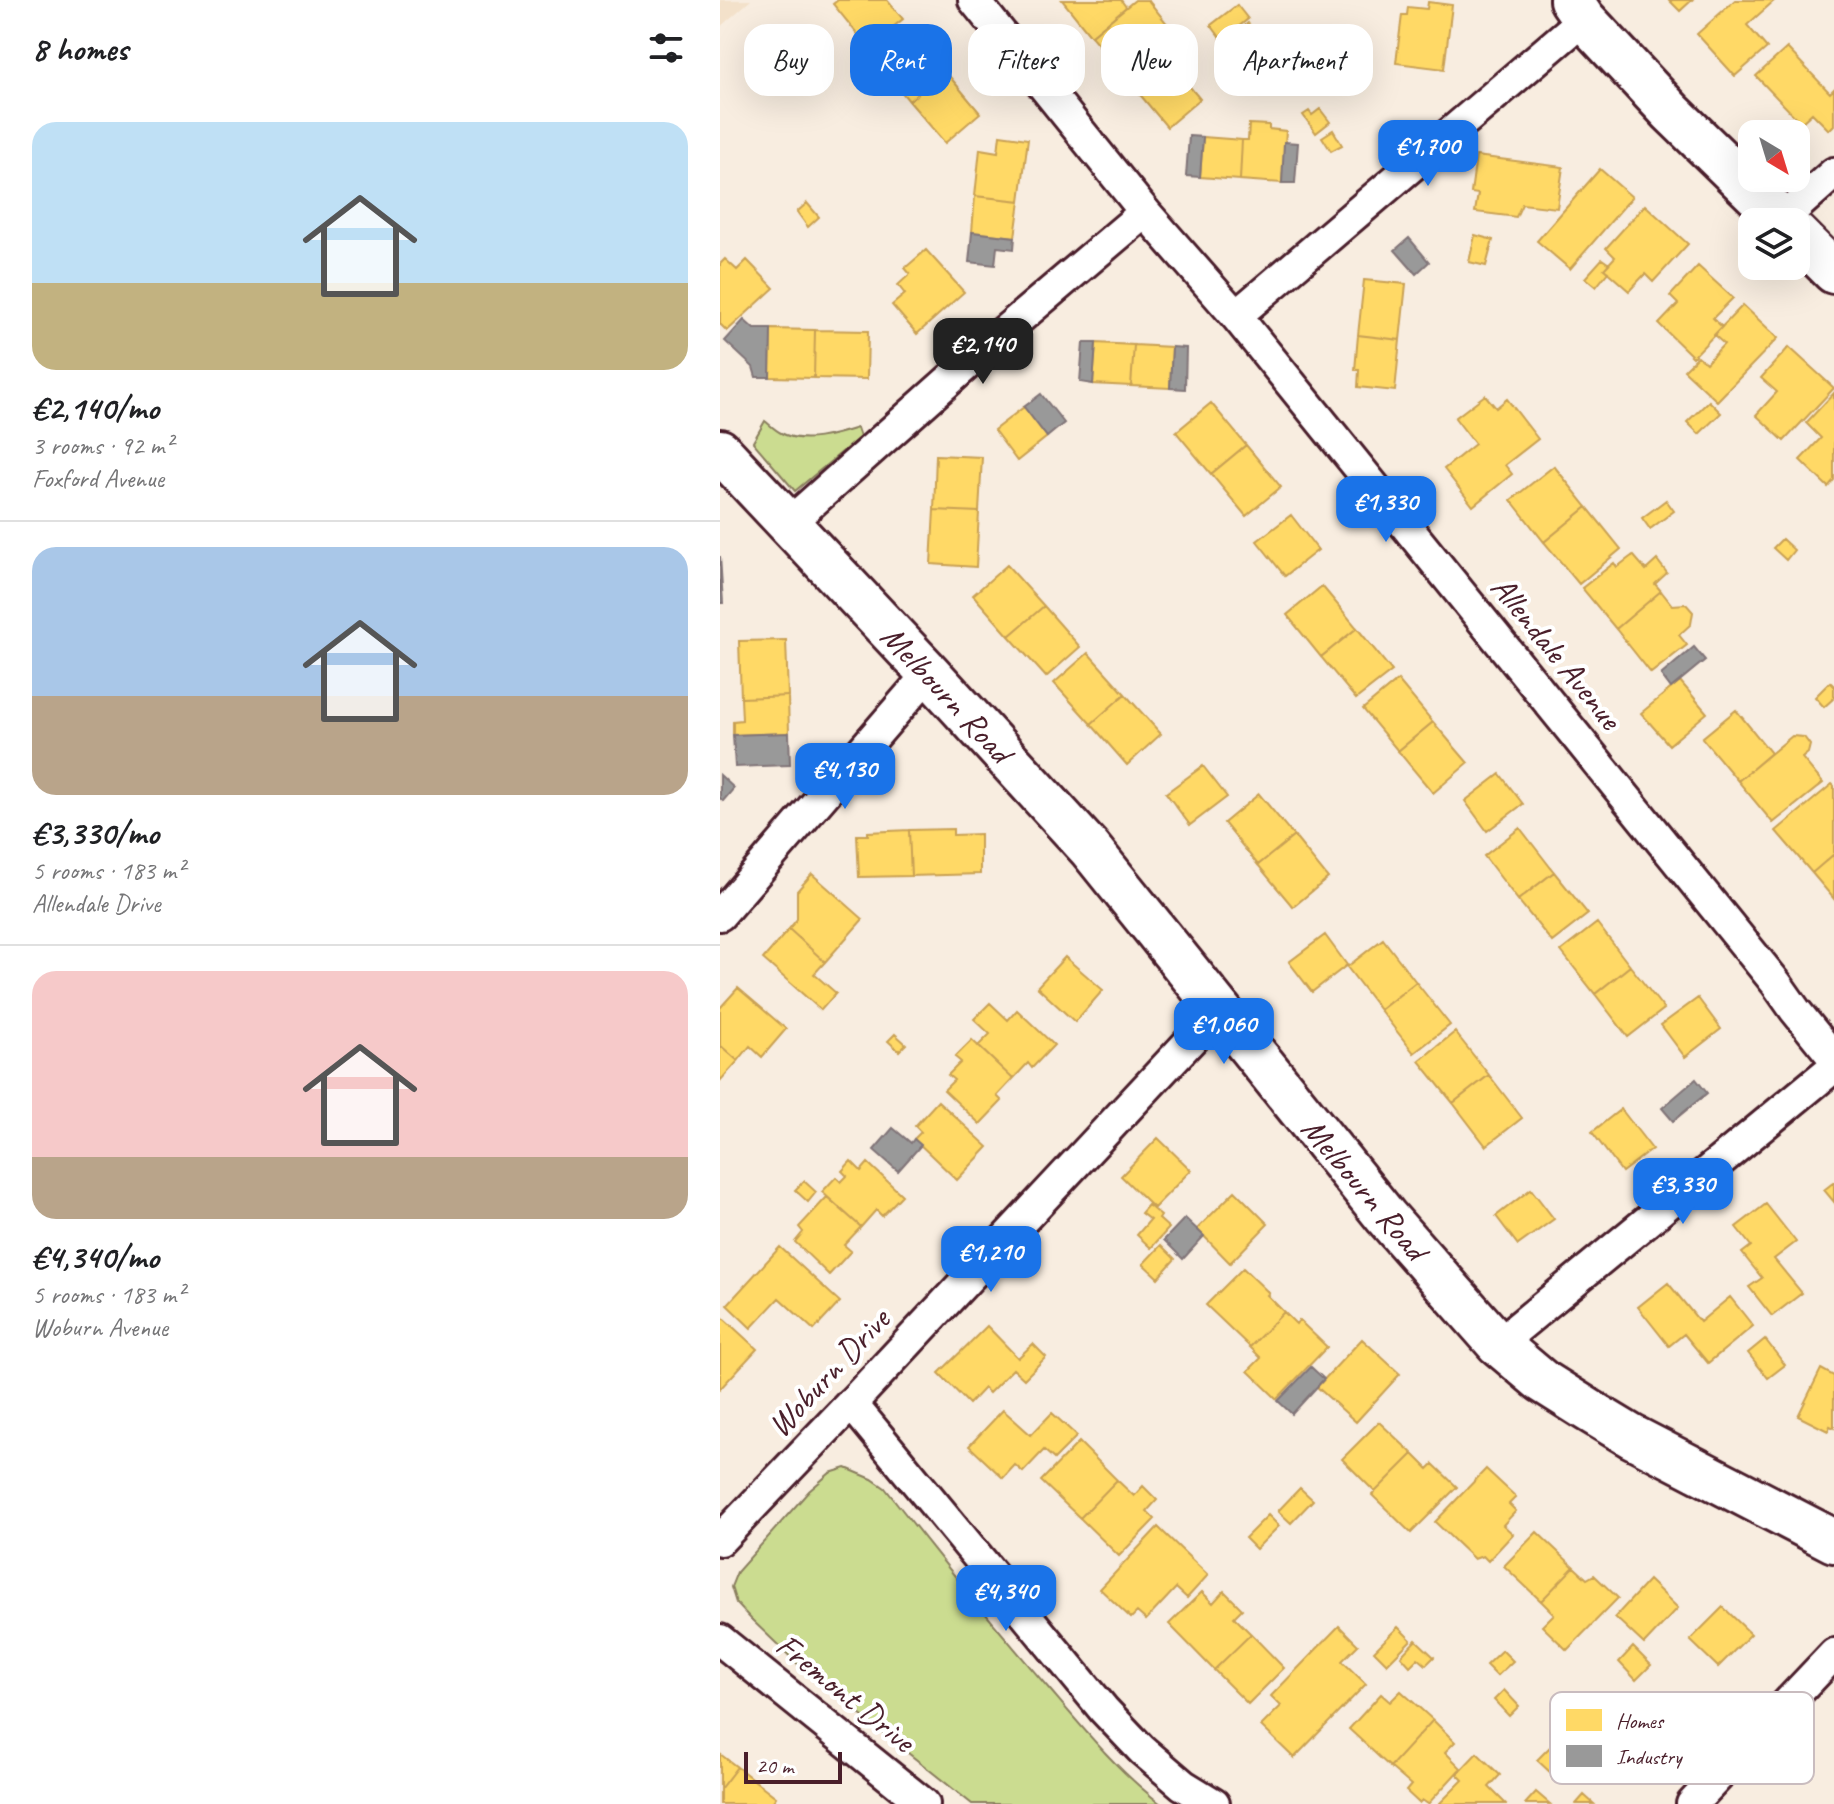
<!DOCTYPE html>
<html lang="en">
<head>
<meta charset="utf-8">
<style>
	body { margin:0; font-family:Caveat,sans-serif; background:#f2f2f2; color:#202124; height:100vh; display:flex; flex-direction:column; font-size:30px; white-space:nowrap }
	* { box-sizing:border-box; margin:0 }
	p { font-size:26px; color:#757577 }
	.icon { flex:none; width:44px; height:44px; fill:none; stroke:currentColor; stroke-width:2; stroke-linecap:round; stroke-linejoin:round }
	.map { position:relative; flex:1; overflow:hidden }
	.details { display:flex; flex-direction:column; background:#fff; width:720px }
	.details>* { flex:none }
	.guide { position:absolute; left:24px; top:24px; width:760px; height:72px; display:flex; gap:16px }
	.needle { width:52px; rotate:142deg }
	.fabs { position:absolute; left:1018px; top:120px; display:grid; gap:16px }
	.fabs a { display:grid; place-items:center; width:72px; height:72px; border-radius:16px; background:#fff; box-shadow:0 8px 32px #0002; font-size:40px }
	.scale { position:absolute; left:24px; bottom:20px; width:98px; box-sizing:border-box; padding-left:8px; border:4px solid #4a1f2b; border-top:0; font-size:22px; line-height:28px; white-space:nowrap; color:#4a1f2b; -webkit-text-stroke:6px #fff; paint-order:stroke }
	.price { position:absolute; translate:-50% -68px; padding:0 18px; border-radius:16px; background:#1a73e8; color:#fff; font-size:26px; line-height:52px; filter:drop-shadow(0 2px 4px #0008) }
	.price::after { content:''; position:absolute; left:50%; top:48px; width:24px; height:18px; margin-left:-12px; background:inherit; clip-path:polygon(0 0,100% 0,50% 100%) }
	.price.current { background:#222; color:#fff }
	ul { padding:0; list-style:none }
	li { display:grid; align-content:center; gap:16px; height:424px; padding:0 32px }
	li+li { border-top:2px solid #e0e0e0 }
	li span { display:grid; place-items:center; height:248px; border-radius:24px; color:#555 }
	li>.icon { margin-inline-start:auto }
	span .icon { width:144px; height:144px; fill:#fffc; stroke-width:1 }
	li b { font-size:34px }
	h2 { display:flex; justify-content:space-between; align-items:center; height:96px; padding:0 32px; font-size:34px }
	.tag { padding:0 28px; border-radius:24px; background:#fff; box-shadow:0 8px 32px #0002; font-size:28px; line-height:72px }
	.tag.current { background:#1a73e8; color:#fff }
	main { display:flex; flex:1; min-height:0 }
	.map>svg:first-child { display:block }
	.built { fill:#f3e1ca }
	.green { fill:#cbdc90; stroke:#8a7e5e; stroke-width:2 }
	.homes { fill:#ffd966; stroke:#c9a154; stroke-width:2 }
	.industry { fill:#999; stroke:#817478; stroke-width:2 }
	.lines { fill:none; stroke-linecap:round; stroke-linejoin:round }
	.street-casing { stroke:#4a1f2b; stroke-width:36 }
	.secondary-casing { stroke:#4a1f2b; stroke-width:48 }
	.street { stroke:#fff; stroke-width:30 }
	.secondary { stroke:#fff; stroke-width:42 }
	.labels { text-anchor:middle; stroke-width:8; stroke-linejoin:round; paint-order:stroke }
	.street-label { font-size:34px; fill:#4a1f2b; stroke:#fff }
	.key { fill:#fff; stroke:#c9bcbf; stroke-width:2 }
	.key-label { font-size:22px; fill:#4a1f2b }
</style>
</head>
<body>
<main>
<section class="details">
<h2>8 homes<svg class="icon" aria-label="filters" viewBox="0 0 24 24"><path d="M4 7h16M4 17h16"/><circle cx="9" cy="7" r="2"/><circle cx="15" cy="17" r="2"/></svg></h2>
<ul>
<li><span style="background:linear-gradient(#bfe0f5 65%,#c2b280 0)"><svg class="icon" aria-label="home" viewBox="0 0 24 24"><path d="M3 11l9-7 9 7M6 9v11h12V9"/></svg></span><div><b>€2,140/mo</b><p>3 rooms · 92 m²</p><p>Foxford Avenue</p></div></li>
<li><span style="background:linear-gradient(#a9c7e8 60%,#b9a48a 0)"><svg class="icon" aria-label="home" viewBox="0 0 24 24"><path d="M3 11l9-7 9 7M6 9v11h12V9"/></svg></span><div><b>€3,330/mo</b><p>5 rooms · 183 m²</p><p>Allendale Drive</p></div></li>
<li><span style="background:linear-gradient(#f6c9c9 75%,#b9a48a 0)"><svg class="icon" aria-label="home" viewBox="0 0 24 24"><path d="M3 11l9-7 9 7M6 9v11h12V9"/></svg></span><div><b>€4,340/mo</b><p>5 rooms · 183 m²</p><p>Woburn Avenue</p></div></li>
</ul>
</section>
<div class="map">
<svg width="1114" height="1804" viewBox="0 0 1114 1804">
	<rect width="100%" height="100%" fill="#f8ede0"/>
	<filter id="ink" filterUnits="userSpaceOnUse"><feTurbulence type="fractalNoise" baseFrequency=".0125" numOctaves="2"/><feDisplacementMap in="SourceGraphic" scale="16" xChannelSelector="R" yChannelSelector="G"/><feConvolveMatrix kernelMatrix="1 2 1 2 8 2 1 2 1" color-interpolation-filters="sRGB"/></filter>
	<g filter="url(#ink)">
		<path class="built" d="M 0,0 L 31,0 L 0,27 Z"/>
		<path class="green" d="M 45,421 C 50,425 55,430 61,433 C 83,445 115,435 137,428 L 140,437 L 75,491 L 33,442 Z
			M 126,1468 L 152,1479 L 165,1488 C 219,1557 273,1625 331,1691 C 365,1731 399,1772 441,1804 L 252,1804 L 84,1670 L 31,1619 L 16,1603 L 11,1587 L 17,1572 L 89,1491 L 110,1473 Z"/>
		<path class="homes" d="M 118,0 L 167,0 L 183,19 L 148,47 L 113,4 Z
			M 342,0 L 401,0 L 406,7 L 371,36 Z
			M 415,0 L 428,0 L 449,26 L 432,40 L 439,48 L 405,76 L 371,36 Z
			M 949,0 L 972,0 L 960,11 Z
			M 1015,0 L 1055,0 L 1027,25 L 1047,48 L 1015,76 L 977,34 Z
			M 708,2 L 732,5 L 724,69 L 676,63 L 682,15 L 687,15 L 688,7 L 707,9 Z
			M 517,5 L 528,19 L 502,40 L 491,25 Z
			M 528,23 L 538,36 L 522,49 L 512,36 Z
			M 195,34 L 225,71 L 189,101 L 159,64 Z
			M 591,47 L 601,59 L 593,65 L 583,54 Z
			M 1067,48 L 1110,93 L 1114,89 L 1114,125 L 1109,130 L 1092,113 L 1081,123 L 1036,76 Z
			M 445,57 L 480,99 L 447,127 L 412,85 Z
			M 225,71 L 260,113 L 225,143 L 189,101 Z
			M 600,109 L 610,122 L 596,133 L 583,115 L 589,111 L 592,115 Z
			M 529,124 L 549,125 L 549,129 L 566,131 L 562,183 L 520,180 L 522,140 L 528,140 Z
			M 613,130 L 622,145 L 611,151 L 602,137 Z
			M 280,135 L 308,139 L 300,201 L 255,196 L 260,149 L 278,152 Z
			M 483,137 L 522,140 L 520,180 L 480,177 Z
			M 756,156 L 843,167 L 837,208 L 802,204 L 796,217 L 755,212 L 758,194 L 751,193 Z
			M 880,169 L 912,197 L 850,269 L 817,241 Z
			M 255,196 L 300,201 L 295,237 L 252,232 Z
			M 87,203 L 99,217 L 88,227 L 77,212 Z
			M 925,205 L 968,244 L 933,282 L 925,274 L 909,291 L 884,269 L 895,257 L 886,248 Z
			M 755,235 L 773,240 L 766,266 L 749,262 Z
			M 206,250 L 244,292 L 197,334 L 172,305 L 185,294 L 178,285 L 190,274 L 185,268 Z
			M 5,259 L 17,270 L 27,260 L 54,288 L 7,331 L 0,324 L 0,264 Z
			M 882,259 L 889,264 L 884,269 L 888,272 L 876,287 L 865,278 Z
			M 978,266 L 1013,298 L 993,318 L 1002,327 L 973,357 L 939,324 L 958,304 L 950,296 Z
			M 644,280 L 686,284 L 680,340 L 638,335 Z
			M 1023,305 L 1058,338 L 997,401 L 964,370 L 978,356 L 986,363 L 1004,344 L 994,335 Z
			M 51,329 L 95,330 L 94,378 L 50,377 Z
			M 95,330 L 148,331 L 147,379 L 94,378 Z
			M 638,335 L 680,340 L 675,391 L 638,387 L 639,370 L 635,370 Z
			M 376,343 L 414,345 L 411,386 L 373,384 Z
			M 414,345 L 452,347 L 450,388 L 411,386 Z
			M 1069,347 L 1114,388 L 1064,441 L 1036,415 L 1057,392 L 1041,378 Z
			M 1114,393 L 1114,480 L 1108,487 L 1080,460 L 1101,438 L 1086,423 Z
			M 765,395 L 776,408 L 787,399 L 818,439 L 785,465 L 792,474 L 753,506 L 724,469 L 755,444 L 735,418 Z
			M 989,401 L 1001,413 L 979,434 L 967,422 Z
			M 491,403 L 526,445 L 491,474 L 456,432 Z
			M 304,407 L 327,437 L 297,461 L 274,430 Z
			M 526,445 L 561,487 L 526,516 L 491,474 Z
			M 216,455 L 262,457 L 259,512 L 214,510 Z
			M 834,466 L 867,507 L 824,542 L 791,500 Z
			M 946,500 L 954,511 L 930,529 L 922,518 Z
			M 867,507 L 901,549 L 859,584 L 824,542 Z
			M 214,510 L 259,512 L 256,567 L 211,564 Z
			M 571,515 L 598,550 L 565,576 L 537,541 Z
			M 1062,539 L 1074,550 L 1066,560 L 1053,548 Z
			M 913,555 L 926,570 L 937,560 L 947,573 L 935,584 L 941,591 L 896,629 L 862,588 L 894,563 L 897,567 Z
			M 287,565 L 324,606 L 289,636 L 253,595 Z
			M 602,586 L 637,628 L 601,657 L 567,615 Z
			M 941,591 L 952,605 L 966,604 L 973,612 L 971,624 L 959,635 L 967,645 L 931,673 L 896,629 Z
			M 324,606 L 360,647 L 326,677 L 289,636 Z
			M 637,628 L 672,671 L 636,699 L 601,657 Z
			M 66,640 L 68,696 L 21,698 L 19,641 Z
			M 368,653 L 405,694 L 371,724 L 334,683 Z
			M 678,680 L 713,722 L 678,751 L 643,709 Z
			M 960,681 L 987,713 L 949,745 L 921,713 Z
			M 1110,682 L 1114,686 L 1114,698 L 1104,707 L 1095,697 Z
			M 405,694 L 441,734 L 407,765 L 371,724 Z
			M 68,696 L 69,733 L 13,735 L 13,721 L 22,720 L 21,698 Z
			M 1016,710 L 1051,753 L 1018,781 L 982,738 Z
			M 713,722 L 748,763 L 713,793 L 678,751 Z
			M 1072,736 L 1084,737 L 1090,745 L 1088,753 L 1082,758 L 1103,783 L 1053,823 L 1018,781 Z
			M 483,766 L 507,797 L 470,825 L 446,793 Z
			M 780,774 L 803,804 L 767,831 L 745,801 Z
			M 1112,784 L 1114,786 L 1114,854 L 1092,873 L 1056,831 Z
			M 539,794 L 574,836 L 538,865 L 504,823 Z
			M 800,828 L 834,872 L 798,900 L 764,856 Z
			M 233,829 L 233,835 L 260,834 L 260,874 L 191,876 L 189,830 Z
			M 189,830 L 191,876 L 139,877 L 137,835 L 148,835 L 148,832 Z
			M 574,836 L 608,878 L 573,907 L 538,865 Z
			M 1114,854 L 1114,899 L 1092,873 Z
			M 834,872 L 868,914 L 832,942 L 798,900 Z
			M 92,874 L 143,919 L 105,962 L 69,929 L 77,919 L 77,891 Z
			M 877,923 L 910,966 L 875,994 L 841,951 Z
			M 69,929 L 105,962 L 94,974 L 116,993 L 101,1010 L 43,959 Z
			M 605,935 L 627,965 L 592,992 L 569,962 Z
			M 663,939 L 696,982 L 660,1010 L 627,967 Z
			M 345,957 L 383,990 L 355,1022 L 317,987 Z
			M 910,966 L 944,1009 L 908,1037 L 875,994 Z
			M 696,982 L 730,1025 L 694,1053 L 660,1010 Z
			M 18,988 L 66,1029 L 42,1057 L 30,1046 L 18,1061 L 0,1045 L 0,1008 Z
			M 978,998 L 1001,1029 L 965,1057 L 941,1025 Z
			M 270,1003 L 288,1020 L 297,1010 L 334,1045 L 312,1068 L 308,1063 L 293,1079 L 258,1046 L 270,1034 L 254,1019 Z
			M 735,1032 L 769,1075 L 733,1103 L 699,1061 Z
			M 175,1034 L 186,1044 L 179,1051 L 168,1041 Z
			M 252,1040 L 293,1079 L 277,1096 L 282,1101 L 260,1124 L 224,1090 L 234,1080 L 228,1075 L 241,1062 L 235,1057 Z
			M 0,1045 L 18,1061 L 0,1081 Z
			M 769,1075 L 802,1118 L 766,1146 L 733,1103 Z
			M 218,1101 L 268,1147 L 237,1180 L 194,1139 L 201,1132 L 195,1126 Z
			M 901,1109 L 932,1149 L 902,1172 L 872,1132 Z
			M 438,1138 L 471,1170 L 434,1208 L 401,1176 Z
			M 131,1161 L 141,1171 L 148,1163 L 182,1195 L 162,1216 L 156,1210 L 141,1227 L 102,1192 L 116,1177 L 121,1182 L 127,1176 L 122,1171 Z
			M 84,1181 L 96,1192 L 88,1202 L 75,1190 Z
			M 1114,1182 L 1114,1202 L 1104,1190 Z
			M 811,1189 L 834,1219 L 798,1245 L 776,1216 Z
			M 515,1191 L 548,1224 L 510,1263 L 477,1229 Z
			M 107,1197 L 141,1227 L 124,1245 L 131,1251 L 109,1275 L 75,1242 L 83,1232 L 79,1227 Z
			M 1046,1204 L 1076,1242 L 1054,1259 L 1082,1293 L 1052,1316 L 1029,1287 L 1042,1278 L 1022,1253 L 1031,1246 L 1016,1227 Z
			M 428,1205 L 441,1216 L 439,1219 L 449,1228 L 431,1248 L 417,1235 L 430,1220 L 421,1213 Z
			M 441,1245 L 455,1259 L 438,1278 L 423,1264 Z
			M 60,1247 L 120,1302 L 94,1330 L 59,1298 L 31,1328 L 7,1305 Z
			M 523,1268 L 549,1293 L 547,1295 L 564,1312 L 530,1347 L 486,1305 Z
			M 948,1283 L 980,1322 L 1010,1297 L 1033,1326 L 988,1363 L 964,1334 L 949,1346 L 918,1307 Z
			M 564,1312 L 576,1324 L 579,1320 L 607,1347 L 557,1399 L 528,1371 L 541,1358 L 530,1347 Z
			M 0,1315 L 37,1349 L 0,1389 Z
			M 267,1326 L 298,1358 L 313,1344 L 326,1357 L 304,1379 L 293,1369 L 269,1393 L 264,1388 L 249,1404 L 219,1373 Z
			M 642,1339 L 680,1374 L 636,1422 L 597,1387 Z
			M 1045,1339 L 1065,1365 L 1048,1378 L 1028,1353 Z
			M 1101,1369 L 1114,1376 L 1114,1428 L 1110,1426 L 1108,1431 L 1078,1416 Z
			M 283,1410 L 311,1435 L 332,1413 L 357,1436 L 334,1459 L 324,1450 L 303,1472 L 295,1465 L 283,1478 L 249,1446 Z
			M 659,1422 L 693,1454 L 655,1492 L 622,1459 Z
			M 359,1442 L 397,1480 L 360,1518 L 321,1481 Z
			M 693,1454 L 708,1469 L 713,1464 L 737,1487 L 691,1533 L 652,1495 Z
			M 766,1469 L 796,1497 L 789,1504 L 796,1511 L 783,1525 L 793,1534 L 768,1561 L 763,1556 L 754,1559 L 715,1522 Z
			M 397,1480 L 414,1496 L 423,1486 L 437,1500 L 427,1511 L 435,1519 L 399,1556 L 360,1518 Z
			M 580,1488 L 593,1500 L 571,1523 L 558,1511 Z
			M 548,1515 L 559,1526 L 536,1549 L 525,1538 Z
			M 438,1527 L 488,1575 L 467,1598 L 456,1588 L 426,1620 L 417,1612 L 411,1618 L 380,1589 Z
			M 817,1532 L 854,1567 L 821,1601 L 784,1566 Z
			M 854,1567 L 867,1579 L 874,1575 L 898,1598 L 847,1650 L 822,1626 L 834,1614 L 821,1601 Z
			M 929,1580 L 958,1608 L 924,1644 L 895,1617 Z
			M 504,1591 L 522,1609 L 514,1617 L 531,1634 L 494,1670 L 449,1624 L 482,1592 L 493,1603 Z
			M 1003,1607 L 1031,1634 L 998,1667 L 970,1640 Z
			M 619,1626 L 638,1645 L 622,1661 L 646,1684 L 574,1758 L 541,1726 L 561,1706 L 551,1696 Z
			M 678,1627 L 691,1640 L 667,1664 L 654,1651 Z
			M 531,1634 L 564,1668 L 528,1704 L 494,1670 Z
			M 696,1640 L 714,1657 L 706,1665 L 698,1658 L 690,1666 L 681,1656 Z
			M 913,1647 L 931,1665 L 916,1680 L 899,1662 Z
			M 782,1650 L 793,1661 L 777,1676 L 766,1665 Z
			M 784,1690 L 799,1706 L 789,1716 L 774,1700 Z
			M 681,1691 L 713,1720 L 670,1767 L 629,1729 L 661,1694 L 670,1702 Z
			M 713,1720 L 735,1742 L 725,1752 L 741,1768 L 708,1804 L 702,1800 L 699,1803 L 686,1791 L 691,1785 L 670,1767 Z
			M 830,1747 L 844,1760 L 831,1773 L 817,1760 Z
			M 757,1753 L 780,1775 L 769,1787 L 786,1804 L 719,1804 L 743,1780 L 737,1774 Z
			M 0,1754 L 17,1767 L 0,1789 Z
			M 17,1767 L 56,1797 L 51,1804 L 0,1804 L 0,1789 Z
			M 816,1792 L 830,1804 L 805,1804 Z
			M 864,1795 L 874,1804 L 856,1804 Z"/>
		<path class="industry" d="M 469,136 L 483,137 L 480,177 L 466,176 Z
			M 564,142 L 578,143 L 575,183 L 562,183 Z
			M 252,232 L 295,237 L 294,249 L 277,247 L 275,265 L 249,262 Z
			M 689,238 L 709,262 L 696,274 L 675,250 Z
			M 24,320 L 34,329 L 51,329 L 50,377 L 36,377 L 33,367 L 5,341 Z
			M 363,343 L 376,343 L 373,384 L 360,382 Z
			M 452,347 L 466,348 L 465,389 L 450,388 Z
			M 321,394 L 344,423 L 327,437 L 304,407 Z
			M 0,556 L 3,603 L 0,603 Z
			M 974,647 L 985,660 L 951,688 L 941,675 Z
			M 69,733 L 70,765 L 15,767 L 13,735 Z
			M 0,775 L 14,788 L 3,801 L 0,798 Z
			M 976,1079 L 987,1093 L 953,1121 L 942,1108 Z
			M 173,1128 L 191,1143 L 194,1139 L 201,1145 L 178,1171 L 154,1150 Z
			M 465,1218 L 484,1236 L 463,1259 L 444,1240 Z
			M 591,1367 L 604,1379 L 572,1414 L 558,1401 Z"/>
		<g class="lines">
			<defs>
				<path id="street" d="M 254,0 L 425,212 L 516,316 L 1056,983 L 1075,1010 L 1114,1058
					M 1061,220 L 1114,173
					M 516,316 L 864,19
					M 68,524 L 281,334 L 425,212
					M 0,915 L 209,673
					M 778,1344 L 1114,1067
					M 131,1403 L 384,1710 L 422,1750 L 463,1785 L 494,1804
					M 0,1540 L 140,1394 L 500,1009
					M 0,1640 L 204,1804
					M 972,1804 L 1114,1654"/>
				<path id="secondary" d="M 851,0 L 864,19 L 951,112 L 1064,222
					M 1076,234 L 1114,272
					M 0,451 L 209,673 L 370,849 L 666,1217 L 778,1344 L 822,1381 L 868,1410 L 911,1436 L 1114,1541"/>
			</defs>
			<use href="#street" class="street-casing"/>
			<use href="#secondary" class="secondary-casing"/>
			<use href="#street" class="street"/>
			<use href="#secondary" class="secondary"/>
		</g>
	</g>
	<g class="labels">
		<g class="street-label">
			<text transform="translate(837 652) rotate(51)" y="12">Allendale Avenue</text>
			<text transform="translate(227 693) rotate(47)" y="12">Melbourn Road</text>
			<text transform="translate(645 1188) rotate(50)" y="12">Melbourn Road</text>
			<text transform="translate(108 1372) rotate(-47)" y="12">Woburn Drive</text>
			<text transform="translate(126 1692) rotate(39)" y="12">Fremont Drive</text>
		</g>
	</g>
	<rect x="830" y="1692" width="264" height="92" rx="12" class="key"/>
	<rect x="846" y="1709" width="36" height="22" fill="#ffd966"/>
	<rect x="846" y="1745" width="36" height="22" fill="#999"/>
	<g class="key-label">
		<text x="896" y="1728">Homes</text>
		<text x="896" y="1764">Industry</text>
	</g>
</svg>
<div class="fabs">
<a><svg class="needle" viewBox="-14 -14 28 28"><path d="M0-13l5 13h-10z" fill="#e53935"/><path d="M0 13l5-13h-10z" fill="#757577"/></svg></a>
<a><svg class="icon" aria-label="layers" viewBox="0 0 24 24"><path d="M12 4l9 5-9 5-9-5zM3 14l9 5 9-5"/></svg></a>
</div>
<div class="scale">20 m</div>
<b class="price" style="left:708px;top:188px">€1,700</b>
<b class="price current" style="left:263px;top:386px">€2,140</b>
<b class="price" style="left:666px;top:544px">€1,330</b>
<b class="price" style="left:125px;top:811px">€4,130</b>
<b class="price" style="left:504px;top:1066px">€1,060</b>
<b class="price" style="left:963px;top:1226px">€3,330</b>
<b class="price" style="left:271px;top:1294px">€1,210</b>
<b class="price" style="left:286px;top:1633px">€4,340</b>
<div class="guide">
<a class="tag">Buy</a>
<a class="tag current">Rent</a>
<a class="tag">Filters</a>
<a class="tag">New</a>
<a class="tag">Apartment</a>
</div>
</div>
</main>
</body>
</html>
